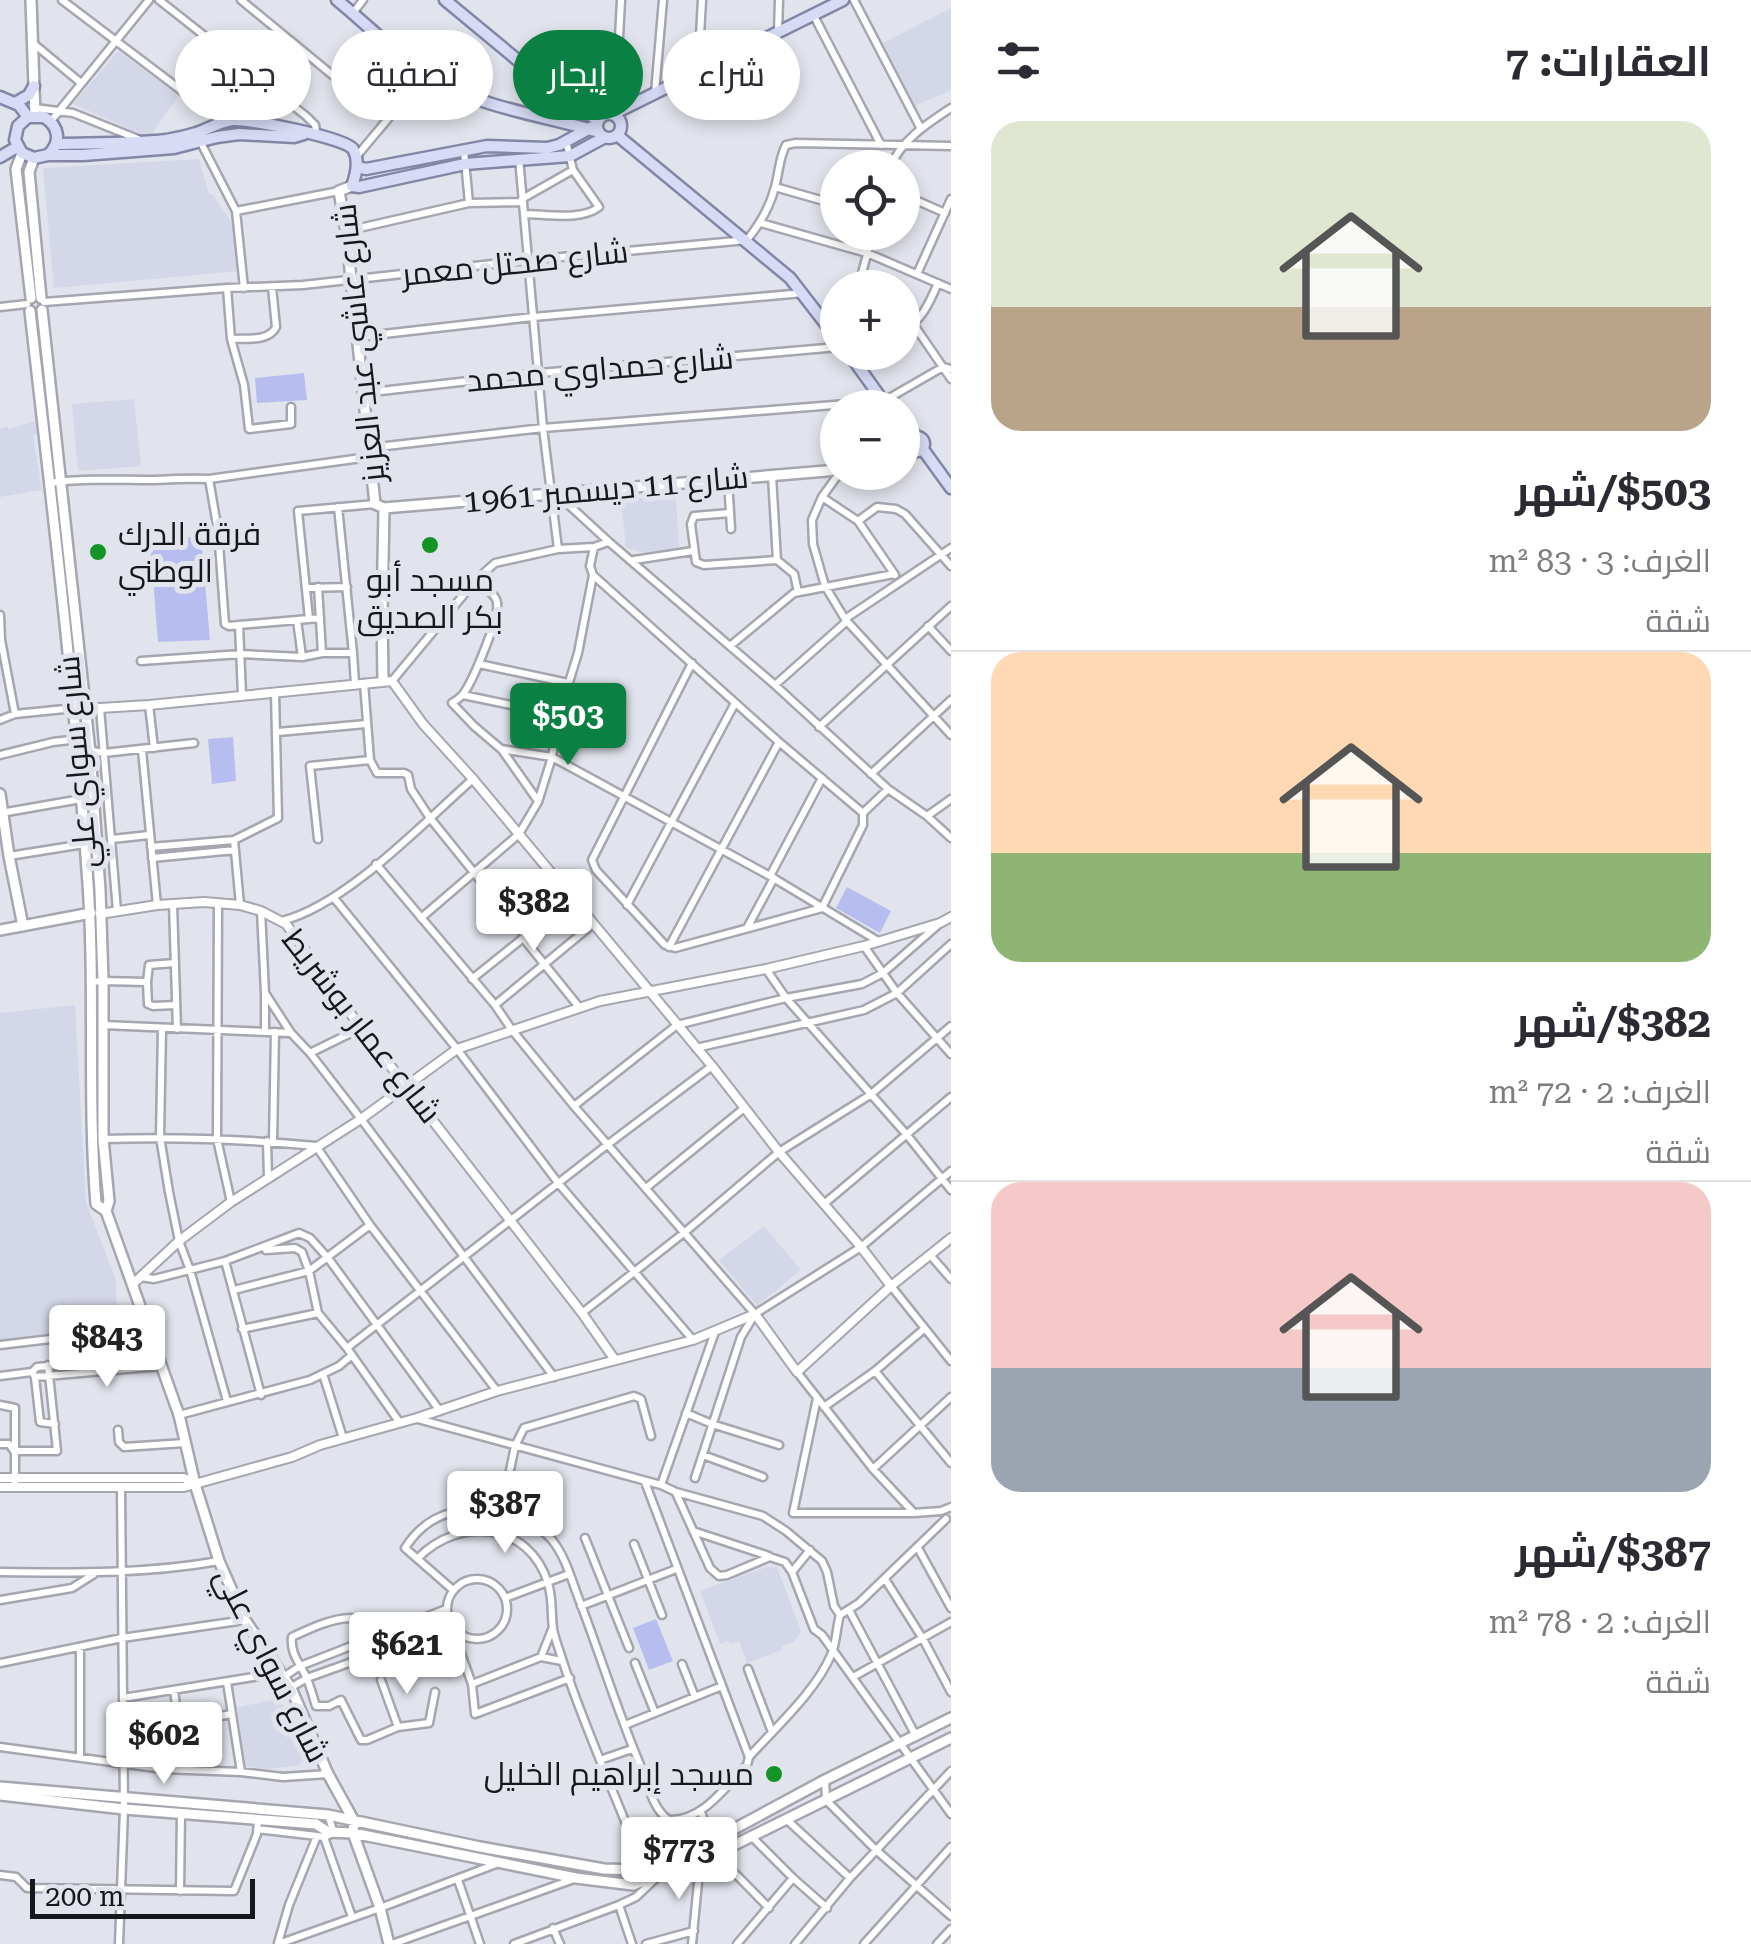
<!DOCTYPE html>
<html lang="ar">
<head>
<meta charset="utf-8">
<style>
	body { margin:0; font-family:"Roboto Serif",Cairo,serif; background:#f7f7f7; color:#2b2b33; direction:rtl; height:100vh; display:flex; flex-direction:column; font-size:38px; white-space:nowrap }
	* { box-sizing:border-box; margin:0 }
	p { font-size:32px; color:#7c7c81 }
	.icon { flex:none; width:55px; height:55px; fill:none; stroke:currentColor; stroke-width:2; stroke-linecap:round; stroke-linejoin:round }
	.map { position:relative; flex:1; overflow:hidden; direction:ltr }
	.sheet { display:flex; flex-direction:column; background:#fff; width:800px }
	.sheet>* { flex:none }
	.top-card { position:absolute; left:30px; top:30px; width:770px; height:90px; direction:rtl; display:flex; gap:20px }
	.tools { position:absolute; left:820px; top:150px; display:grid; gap:20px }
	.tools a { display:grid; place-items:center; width:100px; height:100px; border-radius:50%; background:#fff; box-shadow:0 5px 15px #0003; font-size:50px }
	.scale { position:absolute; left:30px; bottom:25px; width:225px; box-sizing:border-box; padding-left:10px; border:5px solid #17181b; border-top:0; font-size:28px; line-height:35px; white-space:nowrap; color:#17181b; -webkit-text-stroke:8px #e2e4ed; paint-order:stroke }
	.price { position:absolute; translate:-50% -85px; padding:0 22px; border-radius:10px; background:#fff; color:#222; font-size:32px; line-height:65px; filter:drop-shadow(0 2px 5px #0008) }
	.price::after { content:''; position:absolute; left:50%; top:60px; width:30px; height:22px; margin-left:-15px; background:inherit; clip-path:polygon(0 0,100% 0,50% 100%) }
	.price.on { background:#0b8043; color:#fff }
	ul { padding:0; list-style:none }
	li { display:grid; align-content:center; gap:20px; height:530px; padding:0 40px }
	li+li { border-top:2px solid #e1e1e2 }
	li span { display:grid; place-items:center; height:310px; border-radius:30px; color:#555 }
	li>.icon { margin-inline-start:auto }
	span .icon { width:180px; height:180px; fill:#fffc; stroke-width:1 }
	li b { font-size:42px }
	h2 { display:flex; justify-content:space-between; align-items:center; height:120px; padding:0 40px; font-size:42px }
	.tag { padding:0 35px; border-radius:45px; background:#fff; box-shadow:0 5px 15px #0003; font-size:35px; line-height:90px }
	.tag.on { background:#0b8043; color:#fff }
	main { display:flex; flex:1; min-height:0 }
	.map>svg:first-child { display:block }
	.built { fill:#d4d7e7 }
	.green { fill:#b7beef }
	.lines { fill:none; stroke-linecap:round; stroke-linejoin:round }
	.minor-casing { stroke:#a5a6af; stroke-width:11 }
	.tertiary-casing { stroke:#a5a6af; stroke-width:12 }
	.secondary-casing { stroke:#a5a6af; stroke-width:14 }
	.primary-casing { stroke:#8387a5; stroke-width:15 }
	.minor { stroke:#fff; stroke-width:6 }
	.tertiary { stroke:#fff; stroke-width:8 }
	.secondary { stroke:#fff; stroke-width:9 }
	.primary { stroke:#d7dbf5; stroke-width:10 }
	.poi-dot { fill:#149426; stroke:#e2e4ed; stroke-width:4 }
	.labels { text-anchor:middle; stroke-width:10; stroke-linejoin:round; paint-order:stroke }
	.street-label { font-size:32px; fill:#17181b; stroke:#e2e4ed }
	.poi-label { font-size:32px; fill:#17181b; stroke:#e2e4ed; text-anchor:start }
</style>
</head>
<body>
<main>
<section class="sheet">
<h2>العقارات: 7<svg class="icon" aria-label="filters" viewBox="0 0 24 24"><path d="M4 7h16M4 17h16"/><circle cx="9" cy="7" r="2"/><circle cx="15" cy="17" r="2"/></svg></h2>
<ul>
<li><span style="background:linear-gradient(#dfe7d0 60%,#b9a48a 0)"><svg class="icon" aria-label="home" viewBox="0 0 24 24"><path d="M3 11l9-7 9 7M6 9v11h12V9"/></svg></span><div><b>$503/شهر</b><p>الغرف: 3 · 83 m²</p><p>شقة</p></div></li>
<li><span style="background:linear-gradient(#ffd9b3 65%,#8fb573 0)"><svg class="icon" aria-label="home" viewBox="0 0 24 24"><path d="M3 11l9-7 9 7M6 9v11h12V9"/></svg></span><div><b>$382/شهر</b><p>الغرف: 2 · 72 m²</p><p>شقة</p></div></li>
<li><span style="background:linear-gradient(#f6c9c9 60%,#9aa5b1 0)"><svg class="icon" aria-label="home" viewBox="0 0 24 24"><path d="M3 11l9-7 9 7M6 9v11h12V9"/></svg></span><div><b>$387/شهر</b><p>الغرف: 2 · 78 m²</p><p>شقة</p></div></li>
</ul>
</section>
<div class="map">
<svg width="951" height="1944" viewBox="0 0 951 1944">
	<rect width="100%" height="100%" fill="#e2e4ed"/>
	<path class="built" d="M 951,8 L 951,90 L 915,106 L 883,43 Z
		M 118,51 L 179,95 L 149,138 L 73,104 Z
		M 199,159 L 209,194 L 213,195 L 234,226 L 240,271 L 54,288 L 43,168 Z
		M 134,399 L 141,466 L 78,471 L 72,404 Z
		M 35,421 L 37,433 L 33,435 L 42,490 L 0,497 L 0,429 L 8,426 L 9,429 Z
		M 621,498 L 676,498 L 679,549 L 641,552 L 626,548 Z
		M 75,1005 L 86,1202 L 116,1280 L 117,1328 L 0,1340 L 0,1013 Z
		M 764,1226 L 801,1270 L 757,1306 L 719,1260 Z
		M 766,1567 L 777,1567 L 801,1631 L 794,1642 L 782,1646 L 783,1650 L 747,1663 L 739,1641 L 730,1644 L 728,1641 L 720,1644 L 700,1591 Z
		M 280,1699 L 293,1724 L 304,1762 L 300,1762 L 300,1765 L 270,1769 L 246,1767 L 237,1707 Z"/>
	<path class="green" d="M 304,373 L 307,400 L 257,403 L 255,378 Z
		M 201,536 L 210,640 L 158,642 L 150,541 Z
		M 233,737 L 236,781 L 212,784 L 208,739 Z
		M 847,887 L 891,911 L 880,933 L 836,908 Z
		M 656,1619 L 673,1661 L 649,1670 L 633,1628 Z"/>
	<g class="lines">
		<defs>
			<path id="minor" d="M 62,0 L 223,122
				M 159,0 L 306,116 L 315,125 L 317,136
				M 241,0 L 387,120
				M 854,0 L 921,129
				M 353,13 L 363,0
				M 814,16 L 881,145
				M 778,32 L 779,0
				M 619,38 L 621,0
				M 34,44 L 81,83
				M 698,71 L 702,0
				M 655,93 L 663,0
				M 35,108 L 73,113 L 138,139
				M 51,121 L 149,0
				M 199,139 L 236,211 L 244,288
				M 464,151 L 469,203
				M 356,157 L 387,120 L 423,72
				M 519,158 L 543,428 L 558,549
				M 890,168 C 900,141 928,123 951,108
				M 775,187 L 838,205
				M 902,194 L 945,213
				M 522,199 L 573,170
				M 236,211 L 339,191
				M 524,214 C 546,214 581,221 599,207 L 573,170 L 566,141
				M 761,223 L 867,253 L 951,289
				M 346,231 L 469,203 L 522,202
				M 917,274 L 951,199
				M 227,288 L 231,339 L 244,385 L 249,429 L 291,424 L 291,407
				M 858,288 L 873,232
				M 44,302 L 227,288 L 303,285 L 529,260 L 747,240 C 760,224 770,207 775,187 C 779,173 779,158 786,145 L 796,143 L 951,146
				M 0,307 L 27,304
				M 914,325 L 951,379
				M 902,332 C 922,320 929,304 938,283
				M 357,337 L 533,317 L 803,293
				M 231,339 C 246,338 269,342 276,327 L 272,287
				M 363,393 L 540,373 L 838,347
				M 369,448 L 543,428 L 884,401 L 943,367 L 951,369
				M 840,472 L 822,497 L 812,520 L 813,544 L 825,586 L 845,619 L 951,735
				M 772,476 L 777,560
				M 209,479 L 218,531 L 225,624 L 229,626 L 239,625
				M 728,479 L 731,529
				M 49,483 C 84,478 118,480 153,480 C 172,479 190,478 209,479 L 369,457
				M 558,495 L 609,542 L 775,685 L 888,789 L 927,816 L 951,838
				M 822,497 L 858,521 L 895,575
				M 730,513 L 694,516 L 691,524 L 696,562 L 704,565 L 777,560 L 794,574 L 798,592
				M 858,521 L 877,507 L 896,509 L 905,514 L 951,566
				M 634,560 L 693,551
				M 593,575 L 779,742 L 863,813
				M 475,581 C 483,587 496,593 497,603 C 500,617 473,680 464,693 C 461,697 457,700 452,703 L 474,726 L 501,749 L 552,757 L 770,876 L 878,941
				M 318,587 L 322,653
				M 306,588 L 347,587
				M 0,615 L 1,640 L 15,714
				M 309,619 L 298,511 L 375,504
				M 845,619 L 951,548
				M 297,620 L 302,657
				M 928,626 L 951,651
				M 730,646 L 794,593 L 894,574
				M 353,653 L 355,684
				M 141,661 L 241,654 L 302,657 L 322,653 L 353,653 L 338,507
				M 692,663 L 592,860 L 596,870 L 665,945 L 675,948 L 822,908 L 863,825 L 863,813 L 888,789
				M 479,664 L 568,683
				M 392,681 L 475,581 L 495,563 L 558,549 L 594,547
				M 775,685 L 847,621
				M 242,695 L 239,625 L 320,618
				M 463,695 L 559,715
				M 149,705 L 154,748
				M 100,708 L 117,911
				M 0,720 L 15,714 L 85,707
				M 819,727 L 951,606
				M 278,732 L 366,724
				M 87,750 L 104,753 L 194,743
				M 142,750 L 157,905
				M 502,750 L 538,801
				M 0,755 L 53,742 L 70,740 L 76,744
				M 370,760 L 377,773 L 404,773 L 408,775 L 411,789 L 430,818 L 526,937
				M 871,774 L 951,700
				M 1,813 L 81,799
				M 927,816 L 951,799
				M 112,839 L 149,835
				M 318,839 L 310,766 L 370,760 L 364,683
				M 151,847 L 234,840
				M 9,856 L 84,844
				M 152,858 L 235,850
				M 376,864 L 495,1005 L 512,1030 L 574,1106 L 755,1314
				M 770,876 L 822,778
				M 334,898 L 457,1049 L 559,1184 L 693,1340
				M 173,904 L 177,1029
				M 218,904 L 217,1139 L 231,1202
				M 240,905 L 234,840 L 278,818 L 275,693
				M 627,905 L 735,703
				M 261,911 L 265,993 L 291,1033 L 310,1053 L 361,1119 L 554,1377
				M 421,918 L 519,834 L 538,802 L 552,757 L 559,715 L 578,653 L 593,575 L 590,566 L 594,547 L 608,542
				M 282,921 C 346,905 423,823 473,779
				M 747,928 L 774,878
				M 524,939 L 579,1007
				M 864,946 L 897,993 L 951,1054
				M 669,947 L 779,742
				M 766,969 L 786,998 L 907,1135 L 951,1190
				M 472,979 L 572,899
				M 91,982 L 103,981 L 147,982 L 148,1004 L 153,1006 L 175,1005
				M 147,982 L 149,965 L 175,963
				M 495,1005 L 593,924
				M 103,1025 L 291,1033
				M 162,1028 L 160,1137 L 169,1192 L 179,1241 L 190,1270 L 227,1401
				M 265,1032 L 265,995
				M 696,1048 L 864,1010 L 897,993 L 951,944
				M 310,1053 L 361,1028
				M 574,1106 L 677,1025 L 786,998 L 862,984 L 883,973 L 939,924
				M 103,1139 C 174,1137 245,1139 316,1146 L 370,1225 L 497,1391
				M 267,1141 L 268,1177
				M 273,1142 L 275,1032
				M 646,1188 L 743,1109
				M 824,1204 L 951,1097
				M 266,1250 L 295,1248 L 302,1252 L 309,1271 L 318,1313 L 347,1348 L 400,1423
				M 931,1256 L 951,1279
				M 140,1277 L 154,1279 L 225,1261
				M 891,1286 L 951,1361
				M 234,1290 L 309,1271 L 370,1225
				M 582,1313 L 685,1232 L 779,1152 L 870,1095 L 951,1026
				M 242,1329 L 318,1313
				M 0,1345 L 135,1329 L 143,1319
				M 347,1348 L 607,1145 L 712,1066
				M 875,1371 L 951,1463
				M 32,1372 L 35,1377 L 161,1366
				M 797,1372 L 873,1469 L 914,1513 L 941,1511 L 951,1507
				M 323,1374 L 343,1438
				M 0,1376 L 32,1372 L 37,1367 L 158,1356
				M 35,1378 L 40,1422 L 55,1424
				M 261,1395 L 225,1261 L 299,1233 L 310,1238 L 328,1258 L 440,1411
				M 817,1398 L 793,1513 L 914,1513
				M 0,1405 L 15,1408 L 15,1487
				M 824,1407 L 875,1371 L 924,1329
				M 686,1413 L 712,1424 L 779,1445
				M 179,1415 L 310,1380 L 339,1366 L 352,1355
				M 418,1419 L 661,1485 L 676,1492 L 763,1516 L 786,1531 L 822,1561 L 827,1572 L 834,1606 L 840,1615 C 836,1628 837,1642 831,1655 C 816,1691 776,1727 749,1757 L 747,1765 C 725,1787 703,1821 669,1820 C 653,1810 648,1784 641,1767 C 618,1713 601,1657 580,1602 C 572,1582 566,1557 552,1540 C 535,1520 500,1510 475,1510 C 445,1509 421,1523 405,1548 L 453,1590
				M 118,1430 L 119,1442 L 124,1447 L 185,1443
				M 0,1444 L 9,1444 L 14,1451 L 57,1451 L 48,1365
				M 703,1455 L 763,1477
				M 873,1469 L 951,1397
				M 695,1478 L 741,1337 L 755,1314 L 861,1247 L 951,1171
				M 645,1482 L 749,1757
				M 661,1485 L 715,1332
				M 676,1493 L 710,1568 L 719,1576 L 727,1575 L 770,1557 L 785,1562 L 792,1572 L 814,1629 L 822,1635 L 951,1814
				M 501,1514 L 515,1446 L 524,1428 L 634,1396 L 641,1399 L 651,1436
				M 693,1531 L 769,1556
				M 585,1538 L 629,1648
				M 634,1544 L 662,1615
				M 918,1548 L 951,1608
				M 418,1558 C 459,1516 529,1522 548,1583 C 553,1599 551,1614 553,1629 C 555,1639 559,1649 562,1659 C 581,1717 606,1774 629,1831 C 643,1835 656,1826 668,1821
				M 0,1572 C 73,1573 146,1574 219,1561
				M 792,1572 L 810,1550
				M447 1609a30 30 0 1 1 60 0a30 30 0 1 1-60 0Z
				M 885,1579 L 923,1639 L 951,1692
				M 505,1598 L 569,1574
				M 0,1600 L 72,1588 L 94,1574
				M 581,1606 L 676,1569
				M 849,1610 L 916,1736
				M 840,1615 L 859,1603 L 946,1519
				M 459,1635 L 460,1651 L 472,1684 L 541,1657 L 562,1661
				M 371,1656 L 358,1626 L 351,1618 C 332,1618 309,1629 292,1637 C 290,1655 301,1664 307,1679 C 311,1688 313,1697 316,1706 L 329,1706 L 341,1700 L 361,1740 L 367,1740 L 398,1727 L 429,1723 L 435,1692
				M 541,1657 L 553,1627
				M 0,1663 L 122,1638 L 245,1620
				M 635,1663 L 655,1713
				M 682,1664 L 695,1697
				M 748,1669 L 772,1732
				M 853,1677 L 951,1622
				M 381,1680 L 398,1727
				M 227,1682 L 241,1772
				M 472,1684 L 475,1714 L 570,1678
				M 290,1688 L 307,1678 L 452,1626
				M 174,1690 L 184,1770
				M 123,1698 L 272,1674 L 285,1676 L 300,1666 L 446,1609
				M 625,1725 L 722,1686
				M 123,1735 L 231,1714
				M 0,1747 L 163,1769 L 241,1772 L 283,1777 L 328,1774
				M 80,1756 L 80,1647
				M 600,1760 L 632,1749
				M 825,1780 L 826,1800 L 876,1850 L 951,1916
				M 701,1812 L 716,1854 L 769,1908
				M 328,1815 L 334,1833 L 324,1837 L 352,1917
				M 689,1817 L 708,1839
				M 786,1819 L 850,1878
				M 257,1829 L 317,1836
				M 751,1836 L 793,1878 L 827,1908
				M 0,1875 L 16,1877 L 27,1888 L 234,1891 L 257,1834 L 258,1819
				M 458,1880 L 480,1944
				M 180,1891 L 181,1812
				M 619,1905 L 632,1944
				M 553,1928 L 560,1944
				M 278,1943 L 289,1905 L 317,1836 L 324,1837
				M 119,1944 L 124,1809 L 121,1487
				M 278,1944 L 380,1908 L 496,1864
				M 392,1944 L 574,1879
				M 514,1944 L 619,1905 L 636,1897 L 655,1879
				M 646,1944 L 694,1931
				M 692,1944 L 700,1862
				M 737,1944 L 793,1878
				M 795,1944 L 850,1878 L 951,1771
				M 864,1944 L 951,1847
				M 937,1944 L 951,1929"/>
			<path id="tertiary" d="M 85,707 L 100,708 L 149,705 L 392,681 L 423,724 L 473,779 L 712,1066 L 779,1152 L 861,1247 L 891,1286
				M 100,914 L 157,905 L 204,902 L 240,905 L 261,911 L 286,924 L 361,1028 L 582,1313 L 615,1360
				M 133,1284 L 179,1241 L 231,1202 L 361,1119 L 457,1049 L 600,1001 L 766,969 L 864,946 L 940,923 L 951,917
				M 0,1478 L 184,1478 L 195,1484
				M 0,1487 L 184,1487 L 292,1457 L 320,1445 L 417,1418 L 497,1391 L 693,1340 L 755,1314 L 797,1372 L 891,1286 L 951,1238"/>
			<path id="secondary" d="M 31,0 L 35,116
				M 22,153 L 16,169 L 31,298
				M 34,158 L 29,172 L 41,298
				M 352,186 L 339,191 L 346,231 L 375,504 L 384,508 L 838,470
				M 42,310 L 90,752 L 100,890 L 103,981 L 103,1139 L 109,1201 L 106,1211
				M 30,311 C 51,497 74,683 87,870 C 96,981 87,1093 96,1204 L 106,1211 L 179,1415 L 195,1484 L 219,1561 L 245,1620 L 291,1688 L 328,1774 L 354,1821 L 353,1833 L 380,1908 L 389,1944
				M 902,449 L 910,444
				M 902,459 L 918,451
				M 383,681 L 382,615 L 384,508
				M 0,794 L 9,856 L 23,926
				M 0,930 L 91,913
				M 0,1787 L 328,1815 L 480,1847 L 604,1869 L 641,1870 L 710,1842 L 825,1780 L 951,1718
				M 0,1795 L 124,1809 L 316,1824 L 328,1832 L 353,1833 L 576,1878 L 633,1885 L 716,1854 L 951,1738"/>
			<path id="primary" d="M 337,0 C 365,23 392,50 422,71 C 473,108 540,114 599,132
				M 445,0 L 567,101 L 598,120
				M 0,97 L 19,105 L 28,117
				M 15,103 L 29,95 L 34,86
				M597 126a12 12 0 1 1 24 0a12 12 0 1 1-24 0Z
				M 613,114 L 843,0
				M 617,135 L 790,278 L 838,340
				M 56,144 C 93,143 130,144 166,140 C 176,138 187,136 196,133 C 209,129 220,121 233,120 C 250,119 346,138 353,149 C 360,160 356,175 352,186 L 359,187 L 465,164 L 570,156 L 605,137
				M 48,155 C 62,142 59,126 44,117 L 28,117 L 18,126 L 15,140 L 22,153 L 34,158 L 48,155 L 83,155 L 174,148 L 217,137 L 239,134 L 294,137 L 304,134
				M 0,157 L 17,147
				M 357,167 L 366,169 L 487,146 L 547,148 L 559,145 L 592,127
				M 848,352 L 888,408
				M 902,424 L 916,436
				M910 444a7 7 0 1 1 14 0a7 7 0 1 1-14 0Z
				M 922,448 L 951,488"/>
		</defs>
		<use href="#minor" class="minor-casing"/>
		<use href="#tertiary" class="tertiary-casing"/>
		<use href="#secondary" class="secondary-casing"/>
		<use href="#primary" class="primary-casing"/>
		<use href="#minor" class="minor"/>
		<use href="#tertiary" class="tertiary"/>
		<use href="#secondary" class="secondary"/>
		<use href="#primary" class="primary"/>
	</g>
	<g class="poi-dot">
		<circle cx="430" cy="545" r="10"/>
		<circle cx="98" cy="552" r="10"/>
		<circle cx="774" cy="1774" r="10"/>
	</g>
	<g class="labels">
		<g class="street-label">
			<text transform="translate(515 263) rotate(-6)" y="11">شارع صحتل معمر</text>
			<text transform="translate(359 343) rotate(-96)" y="11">شارع عاشي عبد العزيز</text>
			<text transform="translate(600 369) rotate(-5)" y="11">شارع حمداوي محمد</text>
			<text transform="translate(606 489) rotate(-5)" y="11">شارع 11 ديسمبر 1961</text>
			<text transform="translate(77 762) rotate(-95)" y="11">شارع سواي علي</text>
			<text transform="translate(362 1026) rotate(52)" y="11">شارع عمار بوشريط</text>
			<text transform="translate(272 1665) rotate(63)" y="11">شارع سواي علي</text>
		</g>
		<g class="poi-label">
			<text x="118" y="545">فرقة الدرك<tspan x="118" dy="37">الوطني</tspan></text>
			<text x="430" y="591" text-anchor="middle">مسجد أبو<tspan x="430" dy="37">بكر الصديق</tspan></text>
			<text x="754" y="1785" text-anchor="end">مسجد إبراهيم الخليل</text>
		</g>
	</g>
</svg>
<div class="tools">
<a><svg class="icon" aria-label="locate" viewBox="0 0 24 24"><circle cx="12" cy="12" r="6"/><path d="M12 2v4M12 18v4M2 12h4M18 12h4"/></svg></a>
<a>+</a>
<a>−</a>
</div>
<div class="scale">200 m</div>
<b class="price on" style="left:568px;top:768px">$503</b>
<b class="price" style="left:534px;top:954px">$382</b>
<b class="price" style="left:107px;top:1390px">$843</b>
<b class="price" style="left:505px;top:1556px">$387</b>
<b class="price" style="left:407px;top:1697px">$621</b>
<b class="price" style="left:164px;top:1787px">$602</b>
<b class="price" style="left:679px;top:1902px">$773</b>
<div class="top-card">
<a class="tag">شراء</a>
<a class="tag on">إيجار</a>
<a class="tag">تصفية</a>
<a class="tag">جديد</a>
</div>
</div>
</main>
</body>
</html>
